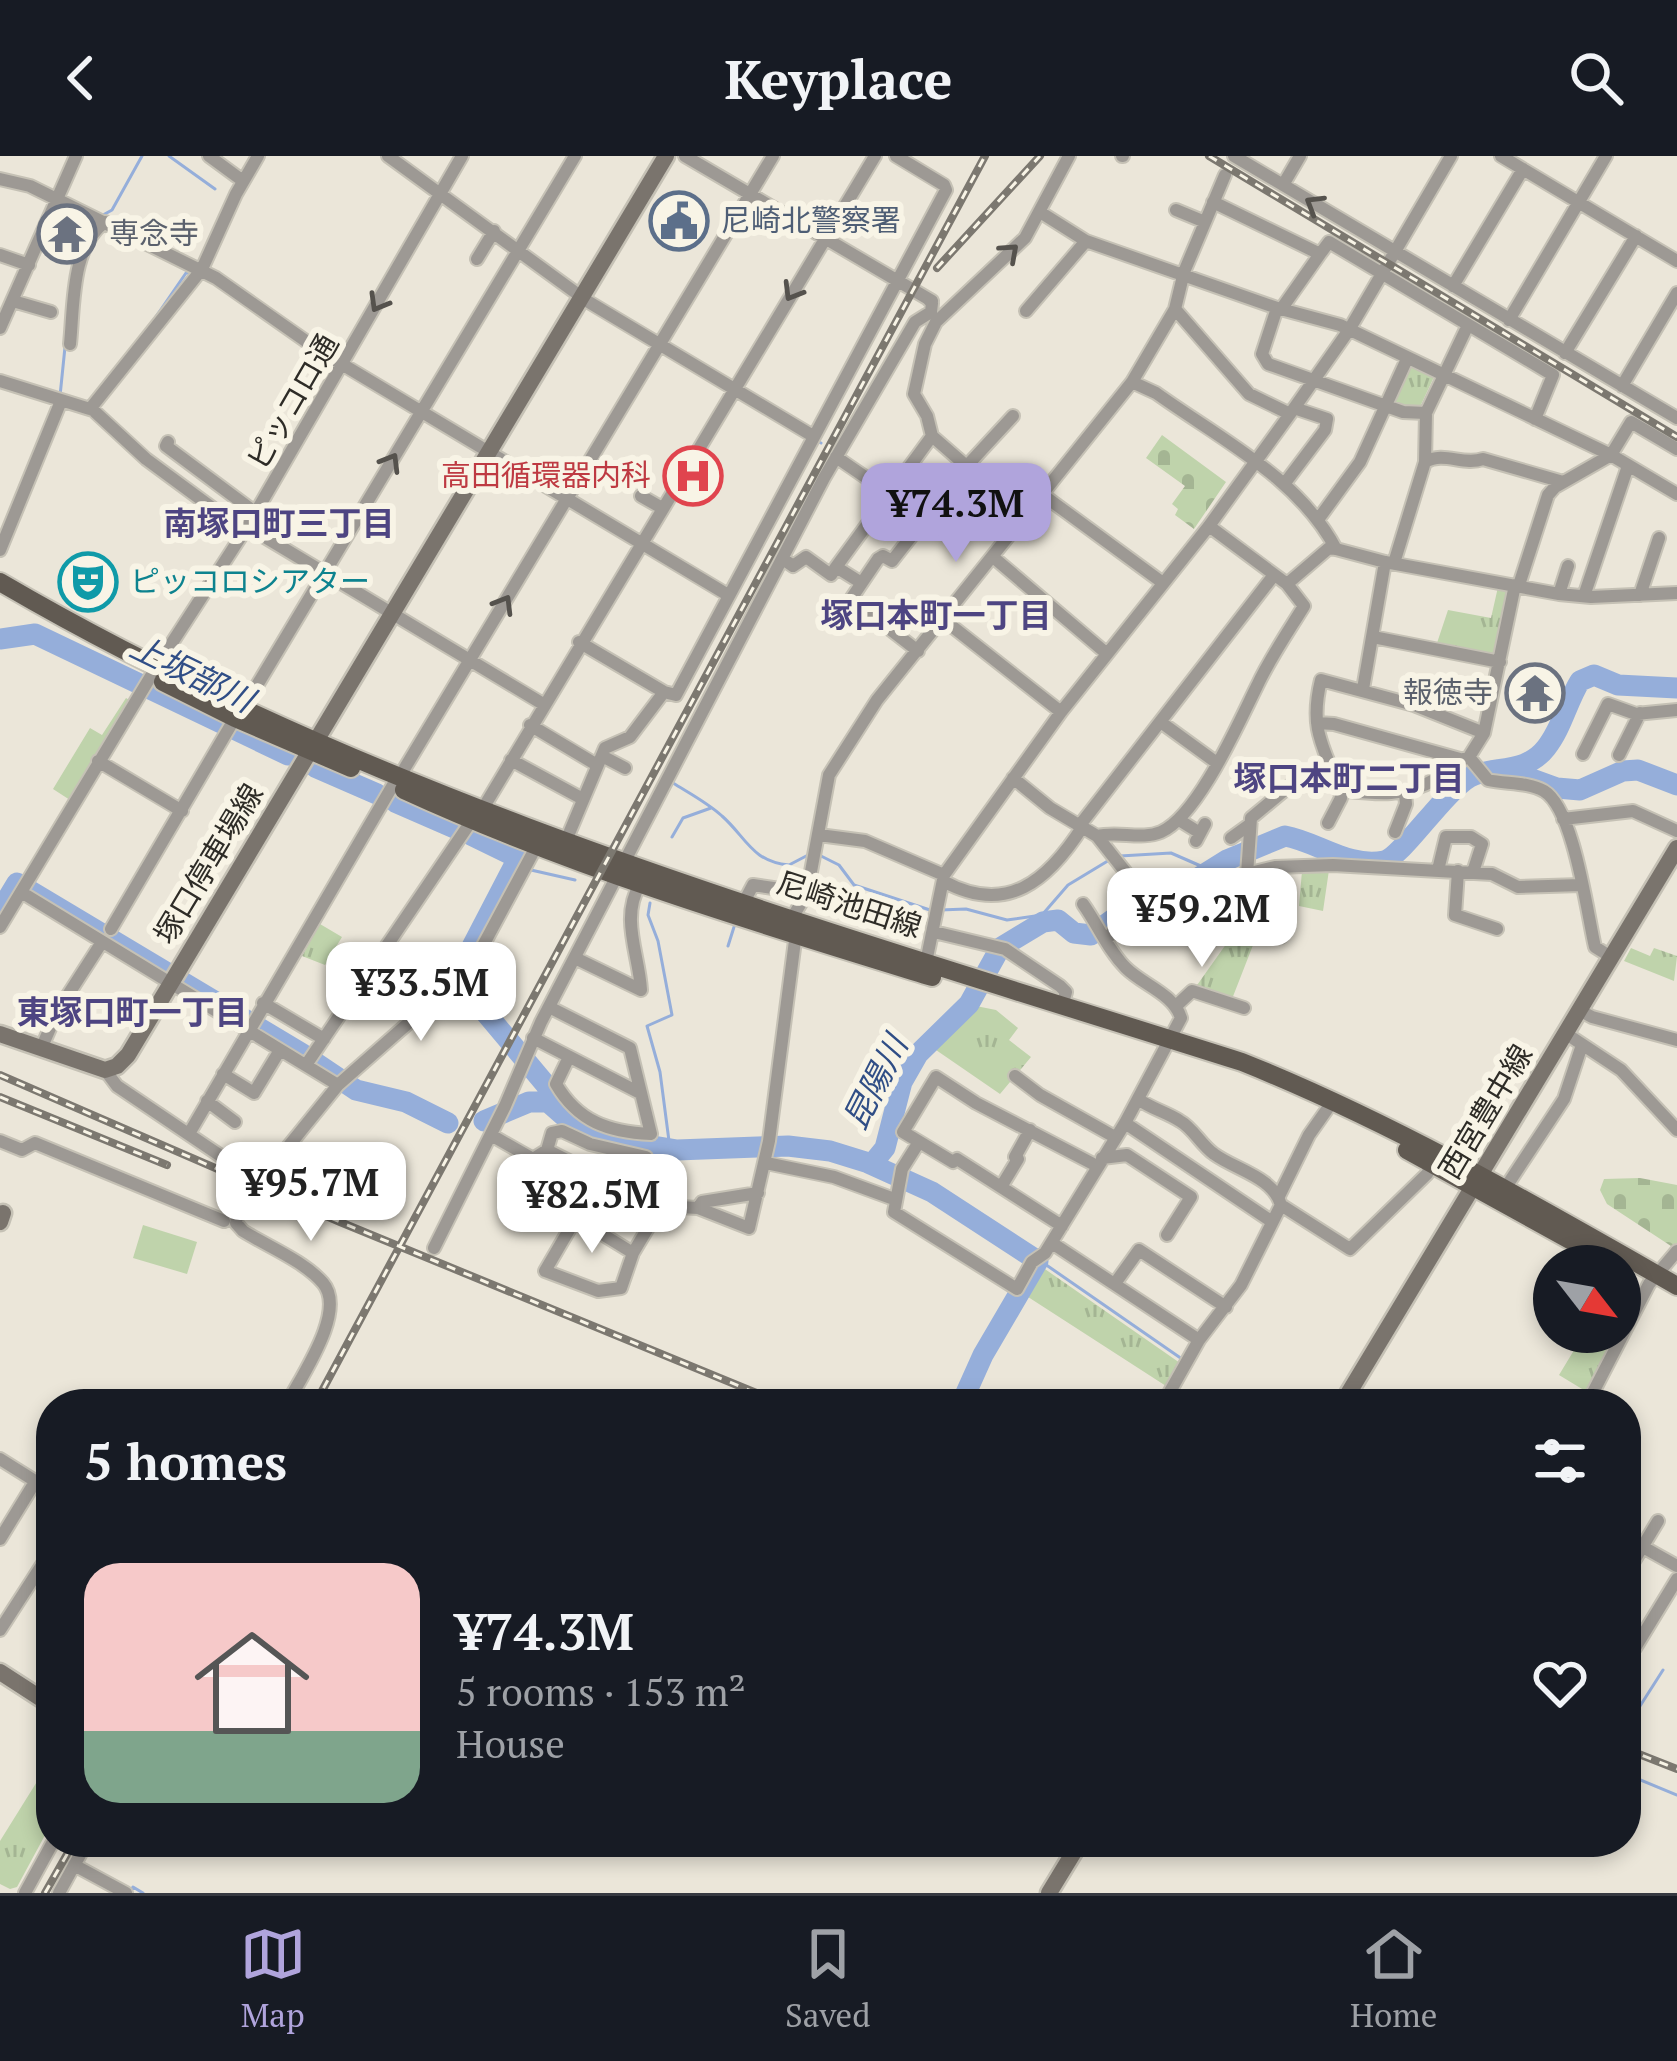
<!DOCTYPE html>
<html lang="en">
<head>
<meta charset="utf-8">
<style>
	body { margin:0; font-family:"PT Serif","Noto Sans JP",serif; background:#20242c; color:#f1f3f6; height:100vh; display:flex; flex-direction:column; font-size:45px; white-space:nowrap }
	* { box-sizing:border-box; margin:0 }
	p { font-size:39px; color:#9ea1a6 }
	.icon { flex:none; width:66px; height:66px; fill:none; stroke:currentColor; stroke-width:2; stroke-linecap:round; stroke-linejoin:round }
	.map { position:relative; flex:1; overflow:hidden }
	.side { position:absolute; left:36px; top:1233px; width:1605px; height:468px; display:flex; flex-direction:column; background:#171b24; border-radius:48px; box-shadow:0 6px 18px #0003 }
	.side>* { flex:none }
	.needle { width:78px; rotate:121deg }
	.fabs { position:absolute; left:1533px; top:1089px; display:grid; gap:24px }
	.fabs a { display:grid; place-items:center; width:108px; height:108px; border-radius:50%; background:#171b24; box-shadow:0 6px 18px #0003; font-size:60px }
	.price { position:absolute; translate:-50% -102px; padding:0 27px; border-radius:24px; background:#fff; color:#222; font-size:39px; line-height:78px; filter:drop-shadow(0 3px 6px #0008) }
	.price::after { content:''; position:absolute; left:50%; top:72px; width:36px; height:27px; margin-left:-18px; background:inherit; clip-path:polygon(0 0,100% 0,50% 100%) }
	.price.current { background:#b0a4dc; color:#111 }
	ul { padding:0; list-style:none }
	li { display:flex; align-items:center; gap:36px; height:300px; padding:0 48px }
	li+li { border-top:3px solid #363941 }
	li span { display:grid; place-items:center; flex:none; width:336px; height:240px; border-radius:36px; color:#555 }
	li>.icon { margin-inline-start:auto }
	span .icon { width:144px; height:144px; fill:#fffc; stroke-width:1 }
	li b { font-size:51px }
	h2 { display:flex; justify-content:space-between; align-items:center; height:144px; padding:0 48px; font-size:51px }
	header { display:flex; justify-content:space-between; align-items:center; height:156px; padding:0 48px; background:#171b24; font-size:54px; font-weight:700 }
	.tabs { display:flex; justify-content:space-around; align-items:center; height:168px; border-top:3px solid #363941; background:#171b24; font-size:33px; color:#9ea1a6 }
	.tabs a { display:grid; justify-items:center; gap:6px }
	.tabs .current { color:#b0a4dc }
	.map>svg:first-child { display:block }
	.cemetery { fill:url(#cemetery-stones) }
	.park { fill:url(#park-tufts) }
	.garden { fill:#bfd3ab }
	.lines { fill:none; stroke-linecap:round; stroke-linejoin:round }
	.stream { stroke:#95aeda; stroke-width:3 }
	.river { stroke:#95aeda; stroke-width:21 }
	.street-casing { stroke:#c5c1b5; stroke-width:16 }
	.secondary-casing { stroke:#c5c1b5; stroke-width:21 }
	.primary-casing { stroke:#c5c1b5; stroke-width:22 }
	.street { stroke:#9d9994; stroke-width:12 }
	.secondary { stroke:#7a746d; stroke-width:16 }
	.primary { stroke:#615a52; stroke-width:18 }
	.rail-casing { stroke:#7c7870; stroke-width:8 }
	.rail { stroke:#f8f4e6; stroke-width:3; stroke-dasharray:9; stroke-linecap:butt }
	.oneway { stroke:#55524d }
	.labels { text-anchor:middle; stroke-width:12; stroke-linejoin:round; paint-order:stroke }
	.service-label { font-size:30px; fill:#4e5e75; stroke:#f8f4e6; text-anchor:start }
	.worship-label { font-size:30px; fill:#5b616d; stroke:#f8f4e6; text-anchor:start }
	.street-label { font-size:30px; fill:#2e2c27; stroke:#f8f4e6 }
	.health-label { font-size:30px; fill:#be3a42; stroke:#f8f4e6; text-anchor:end }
	.culture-label { font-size:30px; fill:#0d838f; stroke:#f8f4e6; text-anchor:start }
	.neighbourhood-label { font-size:33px; font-weight:bold; fill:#4e4582; stroke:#f8f4e6 }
	.water-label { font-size:33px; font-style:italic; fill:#304e86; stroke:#f8f4e6 }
</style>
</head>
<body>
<header><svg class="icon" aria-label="back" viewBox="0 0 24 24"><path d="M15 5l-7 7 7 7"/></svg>Keyplace<svg class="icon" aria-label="search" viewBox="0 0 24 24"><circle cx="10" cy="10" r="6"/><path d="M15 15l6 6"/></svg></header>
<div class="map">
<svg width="1677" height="1737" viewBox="0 0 1677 1737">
	<defs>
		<pattern id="cemetery-stones" width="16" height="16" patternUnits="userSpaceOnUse" patternTransform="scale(3)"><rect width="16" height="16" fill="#bfd3ab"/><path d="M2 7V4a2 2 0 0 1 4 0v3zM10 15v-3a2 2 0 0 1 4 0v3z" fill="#a4b593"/></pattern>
		<pattern id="park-tufts" width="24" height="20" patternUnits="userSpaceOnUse" patternTransform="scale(3)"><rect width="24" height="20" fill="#bfd3ab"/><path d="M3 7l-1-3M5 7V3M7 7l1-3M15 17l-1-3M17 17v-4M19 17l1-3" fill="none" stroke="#a4b593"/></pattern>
	</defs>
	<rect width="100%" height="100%" fill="#ebe6d9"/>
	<path class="cemetery" d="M 1162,279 L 1226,326 L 1194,373 L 1175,359 L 1178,353 L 1172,348 L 1185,330 L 1146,302 Z
		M 1640,1022 L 1677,1029 L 1677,1087 L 1674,1092 L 1607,1048 L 1600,1034 L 1604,1023 Z"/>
	<path class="park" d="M 1409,210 L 1434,221 L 1419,253 L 1402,253 L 1392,246 Z
		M 1498,431 L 1509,432 L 1496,501 L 1436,490 L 1448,454 L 1491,462 Z
		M 1329,714 L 1323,755 L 1299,750 L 1302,715 Z
		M 320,768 L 342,781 L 325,809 L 302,800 Z
		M 1229,784 L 1255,784 L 1232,843 L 1195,832 Z
		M 1631,792 L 1650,800 L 1654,792 L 1677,800 L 1674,825 L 1624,805 Z
		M 976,850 L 996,854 L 1018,872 L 1009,884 L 1031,901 L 1000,938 L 936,894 Z
		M 1042,1111 L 1180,1207 L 1166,1230 L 1025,1139 Z
		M 1585,1176 L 1610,1187 L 1587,1236 L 1559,1219 Z
		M 43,1616 L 51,1621 L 51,1668 L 17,1731 L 10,1733 L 0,1728 L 0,1685 Z"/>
	<path class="garden" d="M 126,542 L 131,545 L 70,644 L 53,633 L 90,572 L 102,579 Z
		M 143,1069 L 197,1086 L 187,1118 L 133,1102 Z"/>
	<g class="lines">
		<path class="stream" d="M 169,0 L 215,33
			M 103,59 L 112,54 L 142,0
			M 85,82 L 95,64
			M 153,165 L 186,117 L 191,117
			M 60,240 L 65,191
			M 819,286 L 821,287
			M 673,627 C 689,637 708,647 722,660 C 746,681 752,706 789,709 L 810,698
			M 672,681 L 683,662 L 711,652
			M 819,699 L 839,709 L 854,729 L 930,754
			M 1120,700 L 1171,697 L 1210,714
			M 531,714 L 575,724
			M 650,747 L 648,759 L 658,785 L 672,859 L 647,870 L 660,916 L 669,985
			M 809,748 L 880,760 L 891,744
			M 940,754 L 966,753 L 1007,764 L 1042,759 L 1068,729 L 1111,703
			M 728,790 L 734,771
			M 1042,1106 L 1182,1203
			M 1626,1572 L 1663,1514
			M 1626,1618 L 1677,1639
			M 131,1735 L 133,1731 L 143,1737"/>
		<path class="river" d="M 0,483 L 35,478 L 288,599
			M 315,611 L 377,638
			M 1510,615 L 1557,632 L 1580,634 L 1623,615 L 1638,614 L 1677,629
			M 395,646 L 457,673
			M 471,679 L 518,702 L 465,804 L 474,843 L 546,929 L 562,957
			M 0,755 L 17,727 L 301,897 L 356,934 L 406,946 L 448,967
			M 484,965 L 529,946 L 548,946 L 572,967 L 600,981 L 677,994 L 788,990 L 830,995 L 872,1008 L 885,992 L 902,926 L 918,898 L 969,848 L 1000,792 L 1043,766 L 1058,764 L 1074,777 L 1091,779 L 1141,743 L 1171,739 L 1227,704 L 1285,680 C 1318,686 1348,712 1384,705 C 1401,702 1443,637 1470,621 C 1492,609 1525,619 1546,592 C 1562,572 1567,546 1580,525 L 1594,519 L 1618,529 L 1677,532
			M 868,1007 L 932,1036 L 1038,1105 L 983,1199 L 961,1248"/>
		<defs>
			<path id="street" d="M 209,0 L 243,25
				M 388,0 L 587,145 L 813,280
				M 685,0 L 932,145
				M 1122,0 L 1123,0
				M 1234,0 L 1677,262
				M 1501,0 L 1677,105
				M 0,23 L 30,30 L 216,122 L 320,195 L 728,439
				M 1283,29 L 1300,0
				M 1213,46 L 1320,98 L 1282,152
				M 1176,54 L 1205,66
				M 1040,56 L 1086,85 L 1277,152 L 1340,169 L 1611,299 L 1677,338
				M 1320,98 L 1329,86 L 1553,219 L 1535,263
				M 0,99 L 29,109
				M 477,103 L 494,75
				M 1453,130 L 1523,13
				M 13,145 L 51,156
				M 1277,152 L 1262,198 L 1268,208 L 1403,256 L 1426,257 L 1468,169
				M 1175,153 L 1249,238 L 1290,258
				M 1026,155 L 1086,85
				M 1509,164 L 1606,0
				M 0,172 L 76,0
				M 70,188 C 74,150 71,90 105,66
				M 1565,197 L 1636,80
				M 0,225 L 93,254 L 146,303 L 245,376
				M 1132,226 L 1156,237 C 1220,283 1298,321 1336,393
				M 1622,230 L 1677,137
				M 90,253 L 202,113 L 236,38 L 258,0
				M 168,286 L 166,290 L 256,357
				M 836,301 L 887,336
				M 1425,306 C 1444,295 1463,310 1483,303 L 1563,326
				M 1285,327 L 1325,274 L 1327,263 L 1294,252
				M 1043,339 L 1163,427
				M 641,340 L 662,352
				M 1025,361 L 932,280 L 927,260 L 914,238 L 925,188 L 936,166 L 1025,82 L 1069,0
				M 1320,361 L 1360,306 L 1407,203
				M 248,371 L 543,548
				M 0,394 L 61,245
				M 993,401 L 1106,497
				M 783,403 L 793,410 L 806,401 L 831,419 L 836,411 L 860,426
				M 1394,407 L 1425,306 L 1426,257
				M 836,411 L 932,280
				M 1287,428 L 1329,392 L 1336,393 L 1385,406 L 1559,438 L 1591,441 L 1677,437
				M 1515,429 L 1484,577 L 1469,601 L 1488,624 C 1506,628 1528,626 1544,635 C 1574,653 1587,757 1595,791 L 1611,801
				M 1519,429 L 1548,339 L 1555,331 L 1611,299 L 1631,266 L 1677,293
				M 1559,438 L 1568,410
				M 1640,439 L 1659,382
				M 1584,440 L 1628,310
				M 944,464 L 1061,556
				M 1373,481 L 1500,506
				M 579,486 L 664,536 L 676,539 L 946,34 L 944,29 L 896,0
				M 918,495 L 851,443 L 878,403 L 883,400 L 892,405 L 965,312 L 1013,260
				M 157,510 L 249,368 L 462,0
				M 1363,533 L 1385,406
				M 244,551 L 575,0
				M 1162,567 L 1217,607
				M 1317,567 L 1334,568 L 1460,603
				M 530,569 L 597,609
				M 1583,598 L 1608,548 L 1636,558 L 1677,554
				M 1619,599 L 1640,557
				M 602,600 L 625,612
				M 1469,601 C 1455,605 1448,616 1436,623 C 1403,642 1376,638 1340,634 C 1323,590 1309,573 1321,524 L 1414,549 L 1484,577
				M 511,604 L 581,642
				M 98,605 L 182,655
				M 400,620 L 773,0
				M 1013,622 L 1050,652 L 1097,680 L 1150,747
				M 482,654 L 875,0
				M 1563,663 L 1633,655 L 1677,675
				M 1179,664 L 1200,677
				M 1328,667 L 1341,642 L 1340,634
				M 1080,669 L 1274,419
				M 1395,676 L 1406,648 L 1405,637
				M 819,679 L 865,685 L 944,719
				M 1097,680 C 1118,675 1142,684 1161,676 C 1198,660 1239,566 1257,530 C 1270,502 1288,476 1304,450 L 1287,428 L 1209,370
				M 1231,682 L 1249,669
				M 1196,685 L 1205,668
				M 565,687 L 605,592 L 630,581 L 664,536
				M 1438,714 L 1446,681 L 1471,681 L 1482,688 L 1473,716
				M 1458,715 L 1455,759 L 1497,773
				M 1247,718 L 1251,662 L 1298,623 L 1328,610
				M 943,725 C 1007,760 1048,725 1083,670
				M 21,736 L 338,929
				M 744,746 L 753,729 L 807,737
				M 1188,751 L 1238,720 L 1275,711 L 1333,709 L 1492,718 L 1518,731 L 1581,729
				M 0,771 L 151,520
				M 111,773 L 235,562
				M 934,776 L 1005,793 L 1060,830 L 1066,836 L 1062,850
				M 1106,784 L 1126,761 L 1150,747 L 1188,751 L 1229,779 L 1281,781
				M 575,802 L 641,834 C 639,798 620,762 640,728
				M 925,811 L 944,719 L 1061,556 L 1209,370 L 1290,258 L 1349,174 L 1451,0
				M 263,847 L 324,883
				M 1176,850 L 1192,835 L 1244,852
				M 549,851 L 630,892 L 651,978 C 609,976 578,966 556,928 L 569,901
				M 1579,854 L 1592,861 L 1677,884
				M 1565,877 L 1621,914 L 1677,974
				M 533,882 L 640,937
				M 41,893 L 57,856 L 102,786
				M 306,909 L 472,664
				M 105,914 L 117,930 L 243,1015 L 262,1023
				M 223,918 L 254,937 L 280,894
				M 1015,920 L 1040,939 L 1113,980
				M 1138,943 C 1152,953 1166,956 1180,965 C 1193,972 1201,989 1214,998 C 1236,1014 1273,1021 1281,1049 L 1241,1129 L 1199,1184 L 1163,1248
				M 207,945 L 235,966
				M 1125,967 L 1271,1065
				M 190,976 L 393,629
				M 491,979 L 533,1003 L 547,994 L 552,977 L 562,975 L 590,988 L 646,1001 L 641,1028 L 628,1035 L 547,994
				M 0,985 L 22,994 L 35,987 L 224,1065
				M 919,986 L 902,1013 L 894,1056 L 1017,1133 L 1032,1106 L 1045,1097 L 1125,967 L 1181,862 C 1174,838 1143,829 1126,812 C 1108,794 1098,769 1083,748
				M 1102,1002 L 1127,999 L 1191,1041 L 1167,1079
				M 766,1007 L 834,1021 L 894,1043
				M 1001,1031 L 1018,1003 L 1015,1001 L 1030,974
				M 1506,1031 L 1564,943 L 1582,889
				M 1279,1040 L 1309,979 L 1328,952
				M 1281,1049 L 1350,1093 L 1427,1018 L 1432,1008
				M 698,1052 L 702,1046 L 758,1037
				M 1062,1070 L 957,1003 L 953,1006 L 903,976 L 936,921 L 976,947 L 1097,1010
				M 1052,1087 L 1199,1184
				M 434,1092 L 505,950 L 541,866 L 824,322 L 915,166 L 931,156 L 932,147 L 927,142
				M 633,1097 L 576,1062 L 545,1115 L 598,1135 L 621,1132 L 633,1097 L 661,1050 L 698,1052 L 749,1072 L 769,985 L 796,777 L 792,762 L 807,737 L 829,619 L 877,544 L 1132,226 L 1175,153 L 1184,116 L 1225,19
				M 1116,1126 L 1139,1094 L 1226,1151
				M 287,1248 C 302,1219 347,1155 323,1127 C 304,1105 267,1090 243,1075 L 236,1067 L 237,1060 L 262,1023 L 338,929 L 471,812 L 536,691
				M 1587,1248 L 1649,1128 L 1677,1095
				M 0,1303 L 51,1335
				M 0,1383 L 35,1326
				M 1643,1391 L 1677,1410
				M 1626,1418 L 1658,1365
				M 0,1474 L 51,1395
				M 1626,1486 L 1635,1492 L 1677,1423
				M 74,1709 L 126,1737
				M 25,1737 L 53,1686
				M 59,1737 L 87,1686"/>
			<path id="secondary" d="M 0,878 L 105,914 L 117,910 L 128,899 L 666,0
				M 0,1066 L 3,1057
				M 1342,1248 L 1677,692
				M 0,1516 L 51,1549
				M 1049,1737 L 1080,1686"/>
			<path id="primary" d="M 0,426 C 384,651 820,772 1242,906 C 1394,967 1535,1049 1677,1130
				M 163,526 L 235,562 L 351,612
				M 404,634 C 574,712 753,766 932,821
				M 1407,994 L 1617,1110"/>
		</defs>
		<use href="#street" class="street-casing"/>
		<use href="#secondary" class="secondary-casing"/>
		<use href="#primary" class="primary-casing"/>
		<use href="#street" class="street"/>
		<use href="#secondary" class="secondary"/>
		<use href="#primary" class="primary"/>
		<defs>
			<path id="rail" d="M 1209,0 L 1677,281
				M 937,112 L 1040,0
				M 0,919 L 340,1066 L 783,1248
				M 0,941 L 167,1009
				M 315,1248 L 985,0
				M 1626,1593 L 1677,1613
				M 45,1737 L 74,1686"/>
		</defs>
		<use href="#rail" class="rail-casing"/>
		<use href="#rail" class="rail"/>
	</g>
	<defs><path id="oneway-chevron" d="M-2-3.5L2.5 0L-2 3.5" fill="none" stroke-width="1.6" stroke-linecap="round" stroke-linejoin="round" transform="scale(3)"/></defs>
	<g class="oneway">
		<use href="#oneway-chevron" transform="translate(1314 48) rotate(-149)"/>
		<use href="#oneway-chevron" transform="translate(1010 96) rotate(-42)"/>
		<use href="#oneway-chevron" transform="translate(792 136) rotate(121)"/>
		<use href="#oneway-chevron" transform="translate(378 147) rotate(120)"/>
		<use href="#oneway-chevron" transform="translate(391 306) rotate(-59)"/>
		<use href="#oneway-chevron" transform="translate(504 448) rotate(-59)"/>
	</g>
	<defs>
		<symbol id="civic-ring" viewBox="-11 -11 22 22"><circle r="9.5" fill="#f8f4e6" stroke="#5c6f8a" stroke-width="1.5"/><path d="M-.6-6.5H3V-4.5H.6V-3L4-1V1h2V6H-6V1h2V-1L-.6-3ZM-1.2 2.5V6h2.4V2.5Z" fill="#5c6f8a"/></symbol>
		<symbol id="temple-ring" viewBox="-11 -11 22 22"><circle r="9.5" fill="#f8f4e6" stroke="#6b7280" stroke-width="1.5"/><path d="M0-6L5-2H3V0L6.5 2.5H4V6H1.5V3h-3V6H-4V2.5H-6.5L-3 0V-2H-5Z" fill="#6b7280"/></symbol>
		<symbol id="hospital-ring" viewBox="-11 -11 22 22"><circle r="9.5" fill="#f8f4e6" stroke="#e0444e" stroke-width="1.5"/><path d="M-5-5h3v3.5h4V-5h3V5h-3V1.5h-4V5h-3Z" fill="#e0444e"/></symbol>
		<symbol id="theatre-ring" viewBox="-11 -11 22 22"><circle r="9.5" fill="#f8f4e6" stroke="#0f9aa8" stroke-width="1.5"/><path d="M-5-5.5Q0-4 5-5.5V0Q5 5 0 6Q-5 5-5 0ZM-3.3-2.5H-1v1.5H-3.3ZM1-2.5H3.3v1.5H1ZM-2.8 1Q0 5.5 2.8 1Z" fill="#0f9aa8"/></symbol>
	</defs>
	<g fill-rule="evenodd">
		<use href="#civic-ring" x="646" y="32" width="66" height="66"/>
		<use href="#temple-ring" x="34" y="45" width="66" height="66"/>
		<use href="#hospital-ring" x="660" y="287" width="66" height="66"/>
		<use href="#theatre-ring" x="55" y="393" width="66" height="66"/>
		<use href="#temple-ring" x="1502" y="504" width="66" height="66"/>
	</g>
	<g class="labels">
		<g class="service-label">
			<text x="721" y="75">尼崎北警察署</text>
		</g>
		<g class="worship-label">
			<text x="109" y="88">専念寺</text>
			<text x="1493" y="547" text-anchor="end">報徳寺</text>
		</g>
		<g class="street-label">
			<text transform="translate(293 246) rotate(-60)" y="10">ピッコロ通</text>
			<text transform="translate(209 708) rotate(-59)" y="10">塚口停車場線</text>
			<text transform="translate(849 749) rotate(18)" y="10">尼崎池田線</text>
			<text transform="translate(1486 956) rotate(-59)" y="10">西宮豊中線</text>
		</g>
		<g class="health-label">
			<text x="651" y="330">高田循環器内科</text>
		</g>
		<g class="culture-label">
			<text x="130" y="436">ピッコロシアター</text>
		</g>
		<g class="neighbourhood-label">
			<text x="279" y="379">南塚口町三丁目</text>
			<text x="936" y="471">塚口本町一丁目</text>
			<text x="1349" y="634">塚口本町二丁目</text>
			<text x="132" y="868">東塚口町一丁目</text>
		</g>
		<g class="water-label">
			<text transform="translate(192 517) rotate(26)" y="12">上坂部川</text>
			<text transform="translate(875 926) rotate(-63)" y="12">昆陽川</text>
		</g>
	</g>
</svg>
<div class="fabs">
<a><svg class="needle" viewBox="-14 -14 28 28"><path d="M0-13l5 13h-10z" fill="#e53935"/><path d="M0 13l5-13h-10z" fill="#9ea1a6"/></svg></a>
</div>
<b class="price current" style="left:956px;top:409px">¥74.3M</b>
<b class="price" style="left:1202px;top:814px">¥59.2M</b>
<b class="price" style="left:421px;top:888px">¥33.5M</b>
<b class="price" style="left:311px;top:1088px">¥95.7M</b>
<b class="price" style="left:592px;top:1100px">¥82.5M</b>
<section class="side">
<h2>5 homes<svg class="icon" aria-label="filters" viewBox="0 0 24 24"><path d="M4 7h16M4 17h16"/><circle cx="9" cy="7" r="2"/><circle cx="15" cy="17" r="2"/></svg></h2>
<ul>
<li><span style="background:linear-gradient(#f6c9c9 70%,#7fa58c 0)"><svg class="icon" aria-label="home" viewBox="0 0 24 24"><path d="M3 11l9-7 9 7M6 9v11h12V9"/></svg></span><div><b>¥74.3M</b><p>5 rooms · 153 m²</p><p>House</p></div><svg class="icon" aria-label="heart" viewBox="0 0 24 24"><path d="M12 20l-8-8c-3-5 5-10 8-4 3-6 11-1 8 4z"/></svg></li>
</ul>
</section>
</div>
<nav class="tabs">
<a class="current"><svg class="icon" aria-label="map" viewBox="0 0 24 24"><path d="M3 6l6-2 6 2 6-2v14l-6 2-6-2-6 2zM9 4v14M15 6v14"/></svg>Map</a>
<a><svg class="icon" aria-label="saved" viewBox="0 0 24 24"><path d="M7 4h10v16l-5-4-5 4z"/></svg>Saved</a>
<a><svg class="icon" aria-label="home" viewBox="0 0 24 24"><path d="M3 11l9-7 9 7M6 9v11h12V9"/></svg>Home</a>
</nav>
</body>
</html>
